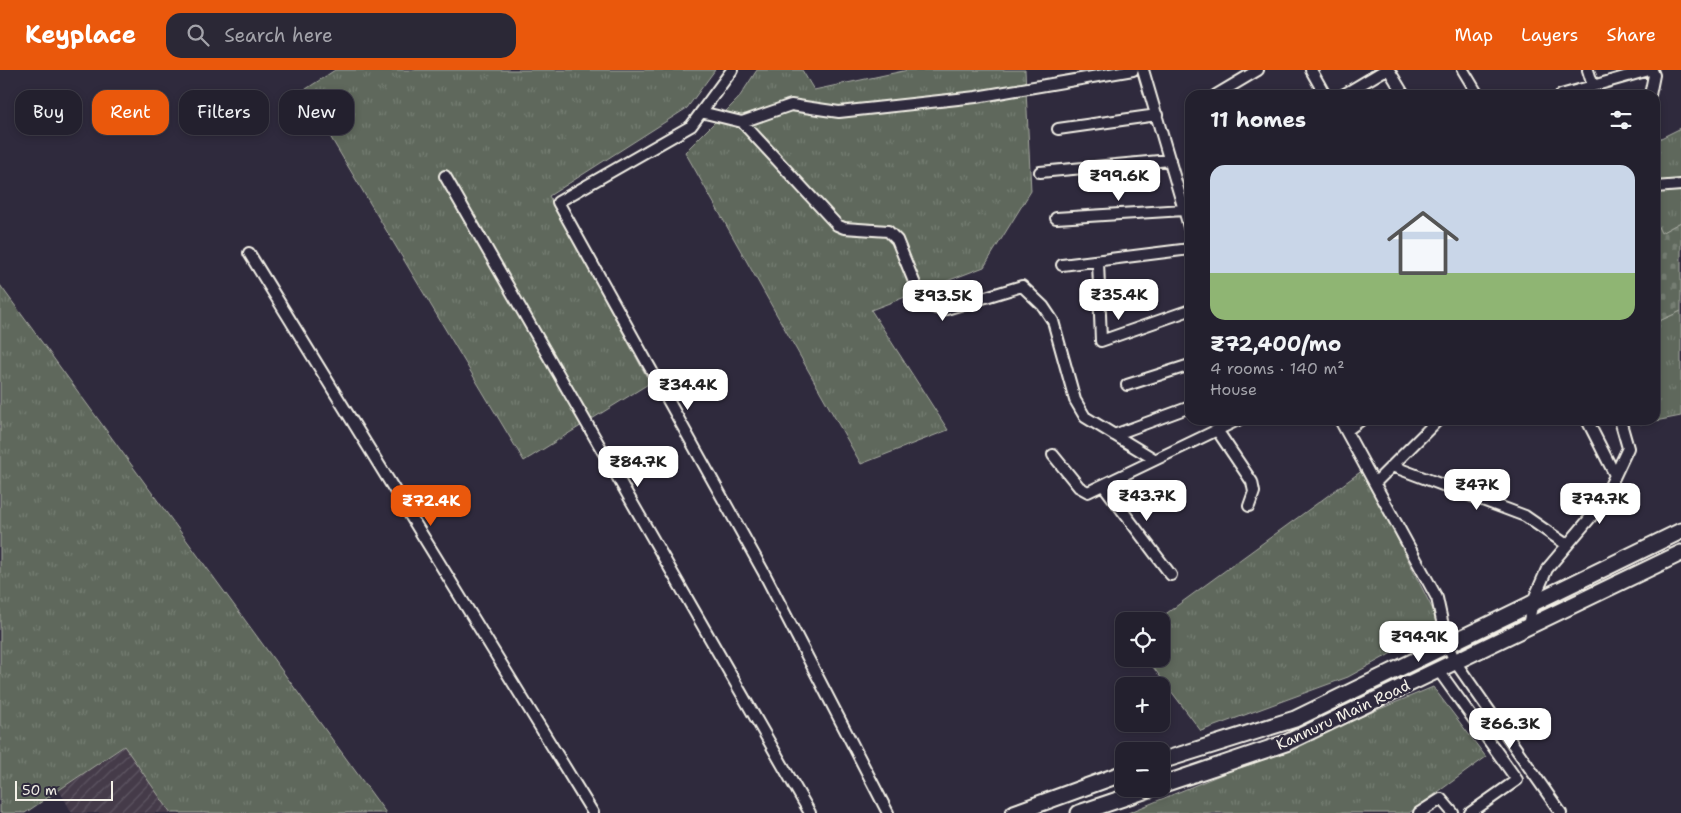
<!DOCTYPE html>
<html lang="en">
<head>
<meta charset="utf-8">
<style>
	body { margin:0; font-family:"Shantell Sans",sans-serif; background:#2b2836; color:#f1f3f6; height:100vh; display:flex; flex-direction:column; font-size:19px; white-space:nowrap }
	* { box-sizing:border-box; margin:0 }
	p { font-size:16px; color:#a3a3aa }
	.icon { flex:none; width:28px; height:28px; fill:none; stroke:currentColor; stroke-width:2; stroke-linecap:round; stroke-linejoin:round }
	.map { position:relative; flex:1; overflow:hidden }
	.details { position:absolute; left:1185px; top:20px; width:475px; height:335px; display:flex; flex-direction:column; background:#23202e; border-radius:15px; box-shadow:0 2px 8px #0003,0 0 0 1px #403e4a }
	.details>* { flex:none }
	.banner { position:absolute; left:15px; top:20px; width:475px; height:45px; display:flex; gap:10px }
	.buttons { position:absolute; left:1115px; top:542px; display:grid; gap:10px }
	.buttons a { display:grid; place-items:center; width:55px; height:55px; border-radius:10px; background:#23202e; box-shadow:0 2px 8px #0003,0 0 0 1px #403e4a; font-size:25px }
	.scale { position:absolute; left:15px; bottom:12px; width:98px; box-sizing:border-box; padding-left:5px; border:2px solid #f4f1e8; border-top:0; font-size:14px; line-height:18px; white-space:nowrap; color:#f4f1e8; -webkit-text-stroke:4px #2f2a3d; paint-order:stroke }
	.price { position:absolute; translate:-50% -42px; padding:0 11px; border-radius:10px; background:#fff; color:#222; font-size:16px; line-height:32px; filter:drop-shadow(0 1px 2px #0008) }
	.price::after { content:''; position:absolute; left:50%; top:30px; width:15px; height:11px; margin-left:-8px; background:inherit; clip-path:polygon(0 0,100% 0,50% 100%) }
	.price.active { background:#ea580c; color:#fff }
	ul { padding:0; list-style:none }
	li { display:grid; align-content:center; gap:10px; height:265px; padding:0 25px }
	li span { display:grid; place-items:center; height:155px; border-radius:15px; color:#555 }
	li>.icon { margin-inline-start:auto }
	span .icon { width:90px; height:90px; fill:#fffc; stroke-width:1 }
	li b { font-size:21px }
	h2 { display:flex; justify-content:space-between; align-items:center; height:60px; padding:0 25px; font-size:21px }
	.chip { padding:0 18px; border-radius:15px; background:#23202e; box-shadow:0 2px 8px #0003,0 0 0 1px #403e4a; font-size:18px; line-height:45px }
	.chip.active { background:#ea580c; color:#fff }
	header { display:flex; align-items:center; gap:30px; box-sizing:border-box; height:70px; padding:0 25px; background:#ea580c; color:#fff }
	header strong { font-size:24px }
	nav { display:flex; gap:28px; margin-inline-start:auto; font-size:18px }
	.search { width:350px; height:45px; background:#2b2836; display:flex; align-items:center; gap:12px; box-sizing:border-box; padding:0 18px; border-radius:15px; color:#a3a3aa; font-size:19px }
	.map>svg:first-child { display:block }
	.industrial { fill:url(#industrial-furrows) }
	.grass { fill:url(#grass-tufts); stroke:#a9aca2 }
	.cemetery { fill:url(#cemetery-stones); stroke:#a9aca2 }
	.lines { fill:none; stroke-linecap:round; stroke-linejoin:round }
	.minor-casing { stroke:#f4f1e8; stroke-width:14 }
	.secondary-casing { stroke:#f4f1e8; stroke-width:19 }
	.minor { stroke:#2f2a3d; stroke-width:10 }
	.secondary { stroke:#2f2a3d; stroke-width:15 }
	.labels { text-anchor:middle; stroke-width:5; stroke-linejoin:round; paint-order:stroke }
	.street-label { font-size:15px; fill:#f4f1e8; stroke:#2f2a3d }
</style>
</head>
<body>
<header>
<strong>Keyplace</strong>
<div class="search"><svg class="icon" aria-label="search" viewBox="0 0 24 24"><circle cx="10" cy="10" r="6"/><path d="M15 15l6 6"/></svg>Search here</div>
<nav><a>Map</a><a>Layers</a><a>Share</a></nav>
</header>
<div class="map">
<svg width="1681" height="743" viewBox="0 0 1681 743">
	<defs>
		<pattern id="industrial-furrows" width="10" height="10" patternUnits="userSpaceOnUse" patternTransform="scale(1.25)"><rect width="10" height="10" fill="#443a49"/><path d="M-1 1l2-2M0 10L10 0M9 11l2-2" fill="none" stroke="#605763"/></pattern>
		<pattern id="grass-tufts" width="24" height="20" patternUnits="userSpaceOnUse" patternTransform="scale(1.25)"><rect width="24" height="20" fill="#5e685c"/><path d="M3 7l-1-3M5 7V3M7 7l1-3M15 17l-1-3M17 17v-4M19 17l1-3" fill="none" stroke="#767e73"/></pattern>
		<pattern id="cemetery-stones" width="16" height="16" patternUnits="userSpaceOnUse" patternTransform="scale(1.25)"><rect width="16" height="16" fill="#5e685c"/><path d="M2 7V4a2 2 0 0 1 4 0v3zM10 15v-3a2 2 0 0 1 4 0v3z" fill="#767e73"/></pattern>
	</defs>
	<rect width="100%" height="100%" fill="#2f2a3d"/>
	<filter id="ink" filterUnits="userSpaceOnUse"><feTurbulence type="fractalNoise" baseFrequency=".02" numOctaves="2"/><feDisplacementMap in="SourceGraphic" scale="10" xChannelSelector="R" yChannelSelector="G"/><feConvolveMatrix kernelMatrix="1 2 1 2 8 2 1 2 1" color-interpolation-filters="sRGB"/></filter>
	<g filter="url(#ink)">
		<path class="industrial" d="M 125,676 L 171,743 L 72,743 L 59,720 Z"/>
		<path class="grass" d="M 335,0 L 715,0 L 687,38 L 549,126 L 650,313 L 524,391 L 303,21 Z
			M 757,0 L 802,0 L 814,20 L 908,0 L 1025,0 L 1031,121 L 984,197 L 871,240 L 948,360 L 861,394 L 685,82 L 738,29 Z
			M 1681,58 L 1681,152 L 1661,163 L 1655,151 L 1655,71 Z
			M 0,215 L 386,743 L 171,743 L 124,676 L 25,743 L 0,743 Z
			M 1681,241 L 1681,346 L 1640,354 L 1639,350 L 1655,350 L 1655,253 Z
			M 1363,400 L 1441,556 L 1348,607 L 1201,661 L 1147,589 L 1161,589 L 1161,551 L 1156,551 Z
			M 1433,617 L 1486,687 L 1409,743 L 1128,743 Z"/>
		<path class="cemetery" d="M 1655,151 L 1661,163 L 1681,152 L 1681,241 L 1655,253 Z"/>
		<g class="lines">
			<defs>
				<path id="minor" d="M 732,0 L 691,56 L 558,132 L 763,501 L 888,743
					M 1143,0 L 1190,160
					M 1311,0 L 1325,25
					M 1389,0 L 1404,25
					M 1463,0 L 1478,25
					M 1588,0 L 1593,16
					M 1216,25 L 1258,0
					M 1343,25 L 1385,0
					M 1561,25 L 1649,0
					M 1650,25 L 1654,5 L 1652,0
					M 701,42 L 742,52 L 791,35 L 839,42 L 976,27 L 1133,0
					M 742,52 L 837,155 L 844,158 L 888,161 L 897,170 L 921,229 L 930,236 L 943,240 L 1022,216 L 1043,236 L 1053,251 L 1075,330 L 1085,347 L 1154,389
					M 1058,59 L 1157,45
					M 1040,102 L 1170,90
					M 445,106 L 810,743
					M 1655,117 L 1681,115
					M 1056,148 L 1184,140
					M 249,183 L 593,743
					M 1098,191 L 1101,271 L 1190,240
					M 1062,195 L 1190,179
					M 1127,315 L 1190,295
					M 1340,350 L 1437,528 L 1447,574 L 1456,593 L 1561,743
					M 1587,350 L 1615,405
					M 1217,360 L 1252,412 L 1254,422 L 1249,436
					M 1346,361 L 1361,350
					M 1114,365 L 1190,337
					M 1053,385 L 1079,417 L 1088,422 L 1238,350
					M 1392,396 L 1525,446 L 1567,475
					M 1375,413 L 1438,350
					M 1103,415 L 1171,505
					M 1528,556 L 1533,531 L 1547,499 L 1601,435 L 1628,378 L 1620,350
					M 1439,601 L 1517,710 L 1470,743
					M 1419,743 L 1441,729 L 1453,743"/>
				<path id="secondary" d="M 1161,691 L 1295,649 L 1681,461
					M 1161,715 L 1286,673 L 1681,483
					M 1014,743 L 1124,703
					M 1079,743 L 1150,719"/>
			</defs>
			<use href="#minor" class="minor-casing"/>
			<use href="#secondary" class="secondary-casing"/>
			<use href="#minor" class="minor"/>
			<use href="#secondary" class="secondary"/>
		</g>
	</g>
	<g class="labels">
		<g class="street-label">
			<text transform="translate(1343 645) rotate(-25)" y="5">Kannuru Main Road</text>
		</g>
	</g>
</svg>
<div class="buttons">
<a><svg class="icon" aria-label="locate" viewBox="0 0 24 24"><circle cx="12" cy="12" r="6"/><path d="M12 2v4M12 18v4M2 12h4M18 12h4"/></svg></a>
<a>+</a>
<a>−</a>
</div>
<div class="scale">50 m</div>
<b class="price" style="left:1119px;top:132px">₹99.6K</b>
<b class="price" style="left:1119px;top:251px">₹35.4K</b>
<b class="price" style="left:943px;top:252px">₹93.5K</b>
<b class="price" style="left:688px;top:341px">₹34.4K</b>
<b class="price" style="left:638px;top:418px">₹84.7K</b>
<b class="price" style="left:1477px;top:441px">₹47K</b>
<b class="price" style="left:1147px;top:452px">₹43.7K</b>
<b class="price" style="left:1600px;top:455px">₹74.7K</b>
<b class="price active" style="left:431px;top:457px">₹72.4K</b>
<b class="price" style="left:1419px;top:593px">₹94.9K</b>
<b class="price" style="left:1510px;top:680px">₹66.3K</b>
<div class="banner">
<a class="chip">Buy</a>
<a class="chip active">Rent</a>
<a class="chip">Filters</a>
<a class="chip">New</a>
</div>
<section class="details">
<h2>11 homes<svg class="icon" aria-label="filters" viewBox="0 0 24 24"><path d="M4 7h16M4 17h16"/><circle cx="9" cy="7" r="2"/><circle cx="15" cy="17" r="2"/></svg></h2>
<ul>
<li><span style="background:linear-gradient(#c9d6e8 70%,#8fb573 0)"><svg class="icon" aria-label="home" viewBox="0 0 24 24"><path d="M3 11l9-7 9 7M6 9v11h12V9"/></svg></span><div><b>₹72,400/mo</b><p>4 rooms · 140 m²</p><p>House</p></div></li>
</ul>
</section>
</div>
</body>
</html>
